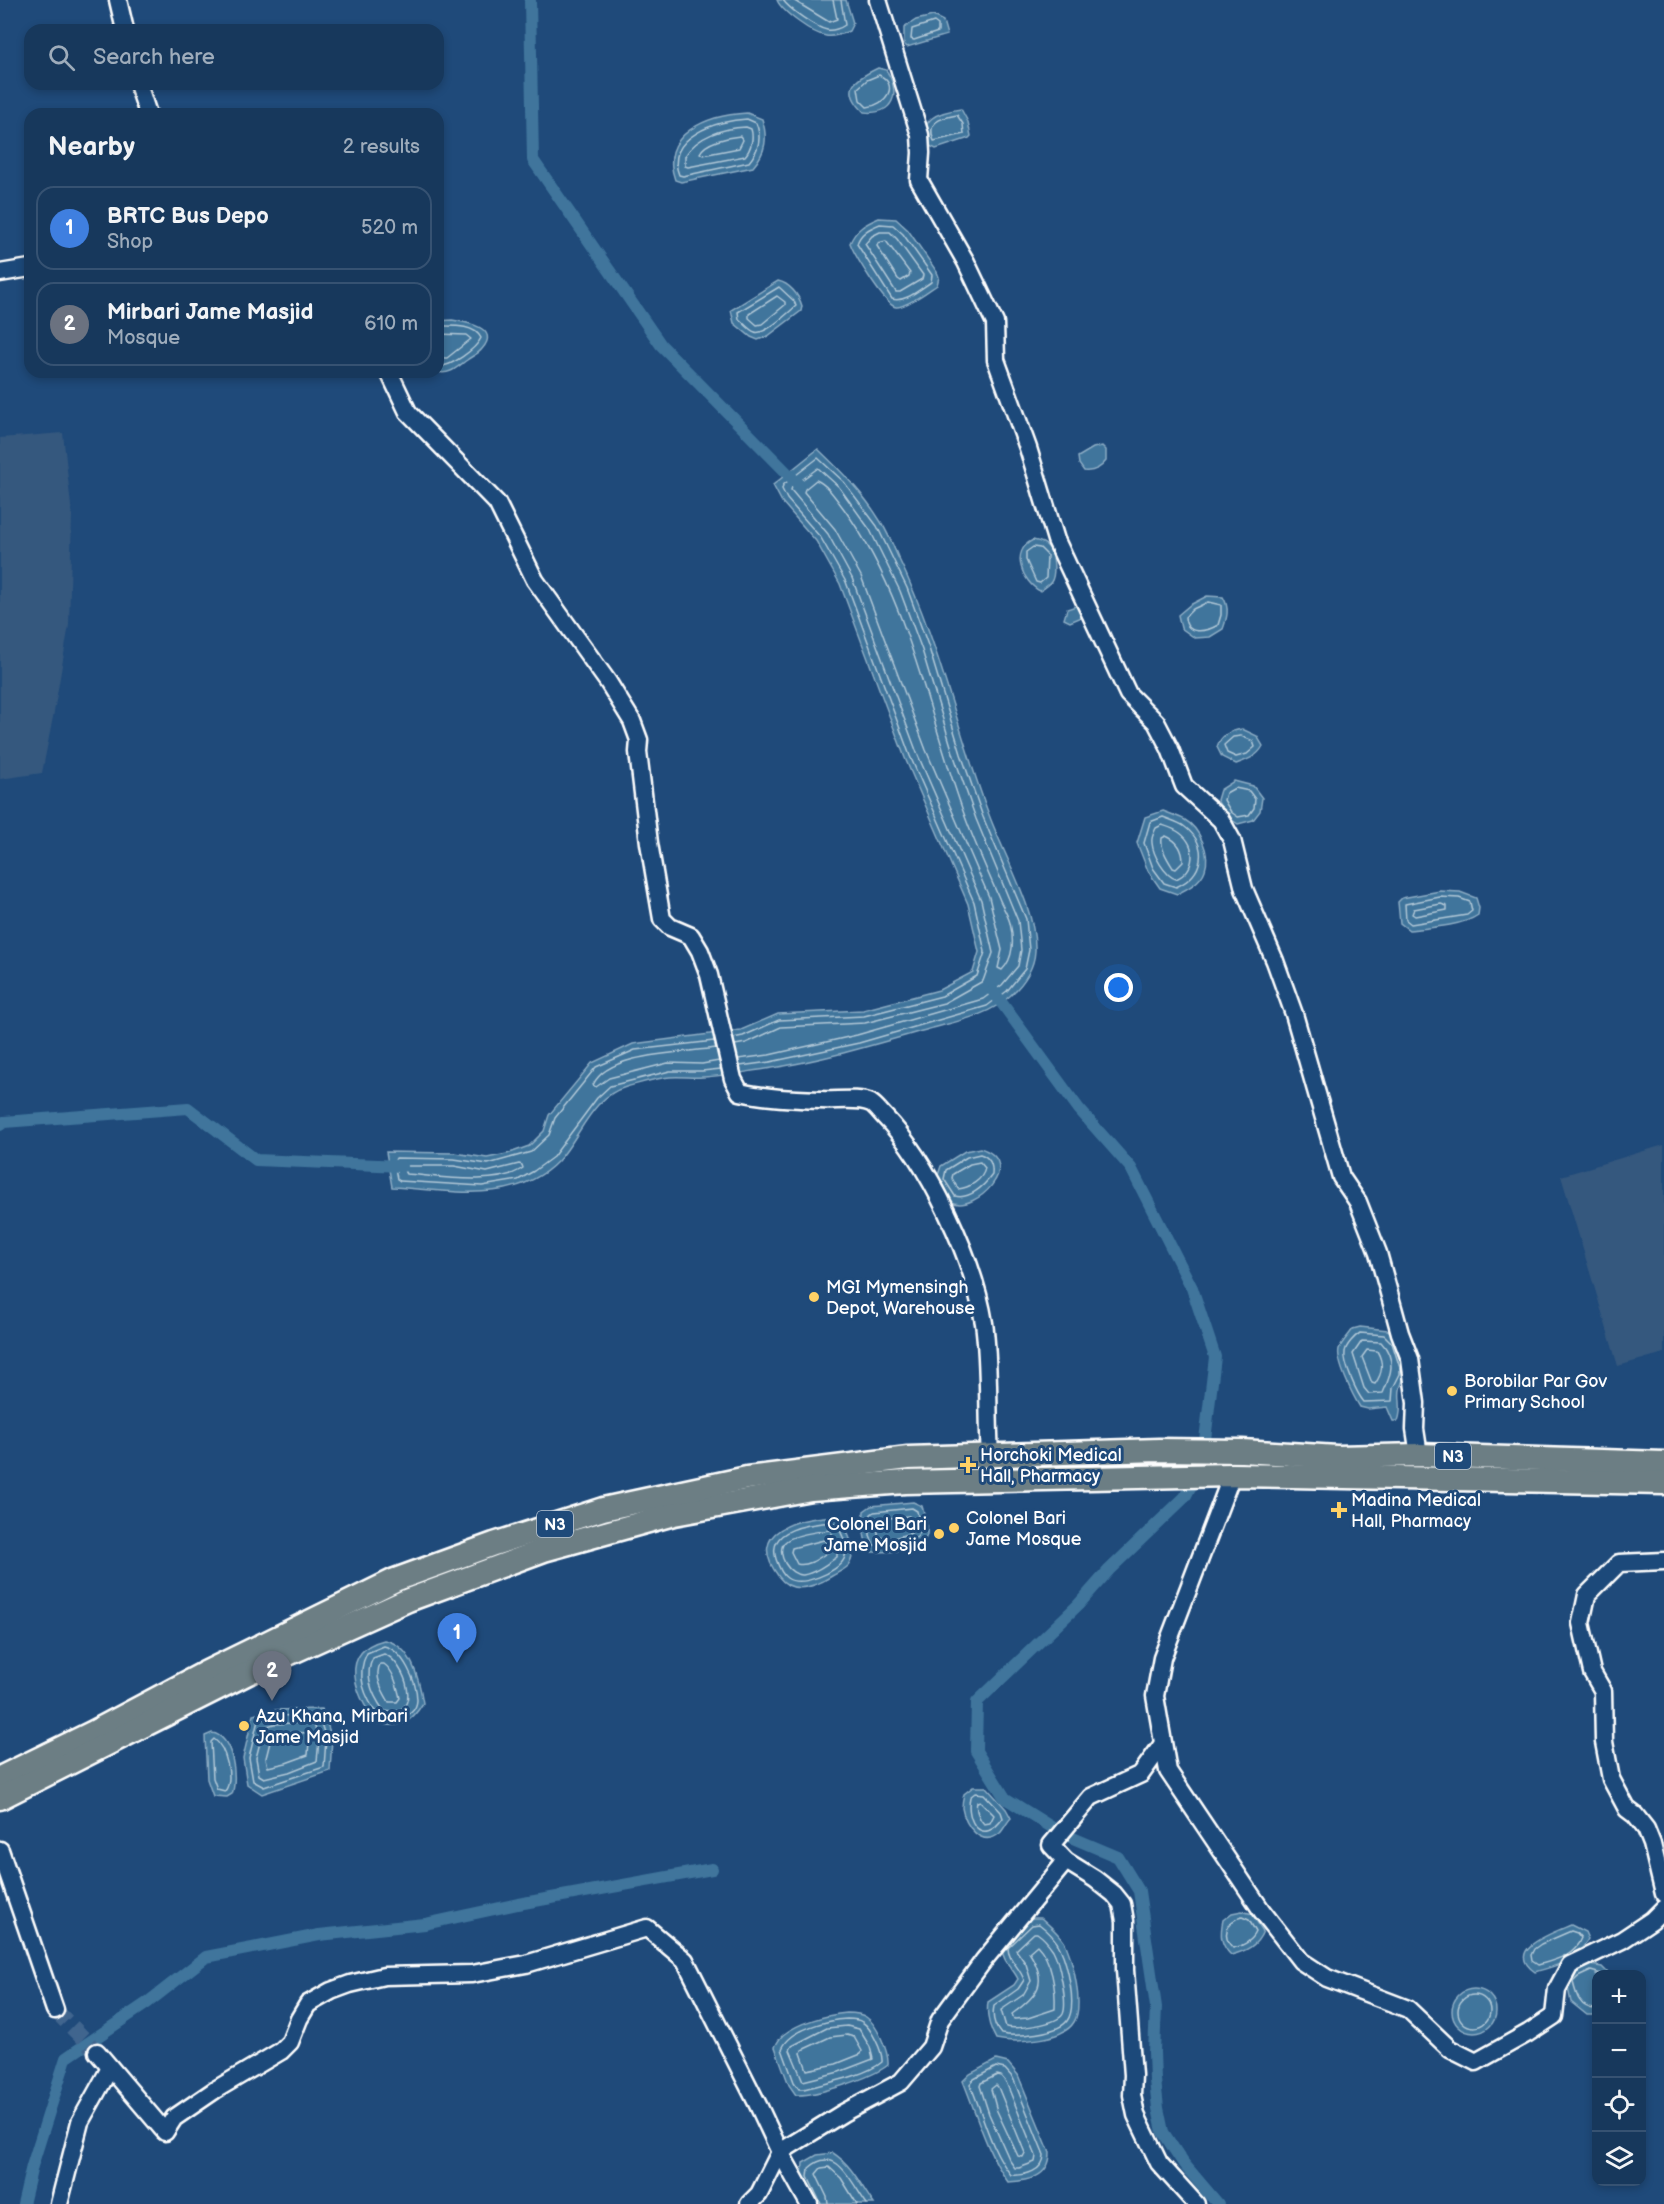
<!DOCTYPE html>
<meta charset="utf-8">
<style>
:root{--surface:#17385c;--page:#244365;--text:#f1f3f6;--muted:#9eacbb;--line:#365272;--accent:#e797bd}
body{margin:0;font-family:"Balsamiq Sans",sans-serif;background:var(--page);color:var(--text)}
.controls{position:absolute;right:18px;bottom:18px;display:grid;overflow:hidden;border-radius:12px;box-shadow:0 3px 9px #0003}
.controls button{width:54px;height:54px;display:grid;place-items:center;padding:0;border:0;border-bottom:2px solid var(--line);background:var(--surface);color:var(--text);font:30px sans-serif}
.you{position:absolute;left:1119px;top:988px;width:21px;height:21px;margin:-15px;border:4px solid #fff;border-radius:50%;background:#1a73e8;box-shadow:0 0 0 9px #1a73e833}
.badge{display:grid;place-items:center;width:39px;height:39px;border-radius:50%;background:var(--accent);color:#fff;font-size:20px;font-weight:700}
.pin{position:absolute;translate:-50% -50px;filter:drop-shadow(0 2px 3px #0008)}
.pin::after{content:'';position:absolute;top:32px;width:21px;height:18px;background:inherit;clip-path:polygon(0 0,100% 0,50% 100%)}
.list{margin:0;padding:0;list-style:none}
h2{display:flex;justify-content:space-between;align-items:center;height:78px;margin:0;padding:0 24px;font-size:26px}
h2 small{font-size:20px;font-weight:400;color:var(--muted)}
.list li{display:grid;grid-template-columns:39px 1fr auto;gap:18px;align-items:center;box-sizing:border-box;height:84px;margin:0 12px 12px;padding:0 12px;border:2px solid var(--line);border-radius:18px}
.list b{display:block;font-size:22px;white-space:nowrap}
.list p{margin:0;font-size:20px;white-space:nowrap;color:var(--muted)}
.list em{font-size:20px;font-style:normal;color:var(--muted)}
.icon{flex:none;width:33px;height:33px;fill:none;stroke:currentColor;stroke-width:2;stroke-linecap:round;stroke-linejoin:round}
.map{position:relative;flex:none;width:1664px;height:2204px;overflow:hidden}
.search{position:absolute;background:var(--surface);box-shadow:0 3px 9px #0003;left:24px;top:24px;width:420px;height:66px;display:flex;align-items:center;gap:15px;box-sizing:border-box;padding:0 21px;border-radius:18px;color:var(--muted);font-size:22px}
.panel{position:absolute;background:var(--surface);box-shadow:0 3px 9px #0003;left:24px;top:108px;width:420px;height:270px;border-radius:18px}
.map>svg:first-child{display:block}
.built{fill:#35587e}
.water{fill:#3f759c;stroke:#8cacc4;stroke-width:1.5}
.lines{fill:none;stroke-linecap:round;stroke-linejoin:round}
.shore{stroke:#b2c8d7;stroke-width:1.5}
.canal{stroke:#3f759c;stroke-width:12}
.minor-tunnel{stroke:#41658e;stroke-width:16;stroke-dasharray:16 8;stroke-linecap:butt}
.minor-casing{stroke:#fff;stroke-width:21}
.highway-casing{stroke:#fff;stroke-width:27}
.minor{stroke:#1f4a7a;stroke-width:16}
.highway{stroke:#6c7e84;stroke-width:22}
.poi-dot{fill:#ffd166;stroke:#1f4a7a;stroke-width:2}
.labels{text-anchor:middle;stroke-width:6;stroke-linejoin:round;paint-order:stroke}
.shield{fill:#1f4a7a;stroke:#bcc9d7;stroke-width:1.5}
.shield-label{font-size:16px;font-weight:bold;fill:#fff}
.poi-label{font-size:18px;fill:#fff;stroke:#1f4a7a;text-anchor:start}
</style>
<div class="map">
<svg width="1664" height="2204" viewBox="0 0 1664 2204">
<rect width="100%" height="100%" fill="#1f4a7a"/>
<filter id="ink" filterUnits="userSpaceOnUse"><feTurbulence type="fractalNoise" baseFrequency=".0167" numOctaves="2"/><feDisplacementMap in="SourceGraphic" scale="12" xChannelSelector="R" yChannelSelector="G"/><feConvolveMatrix kernelMatrix="1 2 1 2 8 2 1 2 1" color-interpolation-filters="sRGB"/></filter>
<g filter="url(#ink)">
<g class="built">
<polygon points="63,433 72,515 69,625 54,712 42,773 0,779 0,438"/>
<polygon points="1664,1145 1664,1353 1618,1366 1561,1176"/>
</g>
<g class="water">
<path d="M777 0H846L853 23 849 31C842 34 833 37 826 36 813 34 782 12 777 0Z"/>
<polygon points="933,16 943,21 947,35 907,47 904,44 904,28 916,20"/>
<path d="M878 68 886 70C902 93 893 116 864 112 841 89 853 80 878 68Z"/>
<path d="M961 109 968 122 971 136 969 138 936 149 930 146C916 119 938 112 961 109Z"/>
<path d="M747 113 762 119C768 138 766 152 753 167L681 182 675 180C658 133 709 115 747 113Z"/>
<path d="M879 218 896 219 908 230 937 272 939 277 937 285C928 291 906 308 896 307 885 306 854 254 850 243 856 229 865 224 879 218Z"/>
<path d="M778 281C789 283 799 295 802 306L801 311 768 336 758 340 751 337 734 323 731 310Z"/>
<path d="M452 320C466 322 501 328 482 349 478 354 472 356 467 360 457 367 450 375 438 372V321Z"/>
<path d="M1102 446 1106 450V461C1100 469 1093 472 1084 471L1079 464 1078 457 1093 448Z"/>
<path d="M818 449C842 472 864 494 881 522 888 533 893 545 898 557 938 638 956 727 988 812 1002 852 1037 910 1035 951 1034 969 1024 983 1011 995 989 1016 958 1021 929 1029 876 1044 821 1061 766 1069 745 1072 724 1076 703 1077 692 1078 681 1076 670 1077 656 1078 641 1083 626 1087 591 1097 581 1136 558 1161 515 1206 447 1190 392 1187L386 1152 455 1153 487 1158 507 1154 529 1146 544 1131 549 1115 592 1063 633 1044 741 1030 778 1014 863 1010 939 990 973 972 979 952 968 904 905 758 840 584 816 541 782 502 773 485Z"/>
<path d="M1033 540C1050 543 1053 551 1054 567 1054 571 1054 578 1051 582 1049 585 1043 589 1040 591 1023 582 1009 552 1033 540Z"/>
<path d="M1207 596 1223 597C1230 608 1227 618 1223 629L1210 637 1195 638 1181 628 1178 615 1190 605Z"/>
<polygon points="1079,605 1084,616 1070,622 1064,619 1067,609"/>
<path d="M1242 729 1257 736 1263 746C1257 757 1247 760 1236 764L1222 757 1217 747C1221 735 1230 731 1242 729Z"/>
<polygon points="1234,781 1253,786 1262,798 1260,811 1253,820 1238,824 1226,816 1217,800 1220,790"/>
<path d="M1163 811C1170 814 1178 816 1185 820 1199 828 1211 853 1205 870 1201 882 1187 889 1177 894L1160 888 1148 871 1137 843 1145 817Z"/>
<path d="M1440 891 1460 892 1476 898 1479 908 1478 915C1463 926 1428 928 1409 930L1400 923 1398 902 1402 898Z"/>
<path d="M980 1148C1027 1163 974 1214 952 1202 945 1197 941 1186 937 1178L941 1166 965 1151Z"/>
<path d="M1360 1327 1388 1330 1397 1339 1406 1375C1393 1396 1405 1402 1398 1421H1393L1387 1407 1368 1409 1360 1407C1353 1396 1336 1362 1339 1349 1341 1343 1349 1335 1353 1329Z"/>
<path d="M913 1502 922 1506C924 1514 928 1525 927 1534 924 1553 886 1552 872 1552 862 1540 863 1526 864 1511L871 1506Z"/>
<path d="M835 1516C847 1526 859 1551 848 1566 844 1570 837 1573 832 1576 816 1586 793 1596 779 1577 743 1530 800 1518 835 1516Z"/>
<path d="M384 1640C412 1645 419 1679 423 1703 411 1723 400 1729 376 1723 356 1695 337 1652 384 1640Z"/>
<polygon points="322,1709 332,1738 330,1771 262,1794 247,1784 243,1758 253,1715 272,1710"/>
<path d="M212 1733C233 1736 238 1777 232 1794L227 1797 213 1796 207 1779 205 1736Z"/>
<path d="M973 1787H986L1006 1809 1011 1818C1007 1822 1004 1829 1000 1833 981 1849 965 1825 962 1808 962 1804 963 1798 964 1794Z"/>
<path d="M1242 1911 1252 1914 1263 1931C1257 1946 1246 1951 1231 1955 1220 1944 1220 1934 1223 1920L1232 1913Z"/>
<path d="M1030 1918H1041C1050 1926 1061 1935 1066 1945 1073 1962 1084 2006 1074 2022 1063 2041 1016 2043 996 2039 989 2027 986 2016 988 2002L1014 1985 1018 1979C1013 1968 1002 1961 1002 1948Z"/>
<path d="M1571 1925 1585 1932 1588 1939C1575 1963 1561 1964 1535 1972 1502 1949 1555 1932 1571 1925Z"/>
<polygon points="1591,1965 1602,1967 1609,1974 1596,1974 1596,2015 1587,2015 1571,2002 1566,1979 1575,1972"/>
<circle cx="1474" cy="2011" r="22"/>
<path d="M847 2013C853 2013 860 2013 866 2017 877 2024 889 2052 888 2065 872 2078 816 2096 796 2095L789 2085 775 2047C777 2043 780 2038 783 2035 799 2022 827 2015 847 2013Z"/>
<path d="M996 2060 1008 2063 1018 2075 1050 2153C1050 2177 1028 2181 1008 2182 986 2151 977 2115 963 2081L970 2074Z"/>
<path d="M833 2153C852 2165 861 2186 874 2204H816L802 2178 803 2163 817 2155Z"/>
</g>
<g class="lines">
<g class="shore">
<path d="M783 0C789 9 816 28 827 30 833 31 841 28 845 25L841 0"/>
<polyline points="793,0 829,22 837,19 833,0"/>
<polygon points="934,22 938,25 938,32 914,40 911,39 912,29"/>
<path d="M879 75C900 85 886 105 867 107L860 100 858 88 867 80Z"/>
<path d="M957 115 963 124 964 134 934 141C926 122 940 118 957 115Z"/>
<path d="M747 119 756 123C762 137 759 150 749 162L683 176 679 175C664 137 718 120 747 119Z"/>
<path d="M746 127 751 129C754 138 751 149 745 156L688 167 685 166V156C697 136 723 128 746 127Z"/>
<path d="M740 136 743 140 739 148 703 155 700 153C705 142 728 137 740 136Z"/>
<path d="M880 224 893 225 903 234 932 275 931 282C920 289 905 303 892 299L857 244C860 233 870 228 880 224Z"/>
<polygon points="880,232 890,232 897,239 923,275 922,279 900,292 896,292 865,244 872,236"/>
<polygon points="886,241 910,273 909,276 901,281 898,279 877,246 878,243"/>
<path d="M779 287 794 301 796 306C788 313 764 336 755 332 749 330 744 323 739 319L738 312Z"/>
<polygon points="777,296 785,302 785,305 762,324 757,325 749,318 749,314"/>
<path d="M438 326C452 326 474 324 481 338 476 349 450 368 438 366"/>
<polyline points="438,334 466,335 471,339 447,358 438,358"/>
<path d="M816 480C828 485 836 499 844 509 911 601 928 718 967 822 977 848 988 873 999 898 1002 906 1008 915 1010 923 1014 939 1014 958 1002 970L998 968 1002 950 989 897 926 750 861 576 835 529 804 492 805 489Z"/>
<polygon points="1033,547 1040,548 1047,555 1046,578 1040,583 1036,582 1026,560 1026,552"/>
<path d="M1208 602 1221 605V615L1218 625C1206 632 1186 636 1185 617L1193 609Z"/>
<polygon points="1241,736 1253,741 1255,747 1247,754 1236,757 1227,753 1224,745 1233,737"/>
<polygon points="1235,788 1249,791 1255,799 1254,808 1249,815 1238,817 1231,812 1224,800 1226,793"/>
<path d="M1163 817C1170 820 1179 822 1185 827 1209 846 1204 875 1176 887L1164 883 1153 868 1144 843 1150 822Z"/>
<path d="M1162 825C1168 827 1175 829 1180 833 1197 846 1196 870 1176 879 1165 876 1153 855 1152 843 1151 839 1154 832 1156 828Z"/>
<path d="M1166 836C1178 841 1183 849 1183 862L1176 869 1173 868C1168 860 1160 848 1162 838Z"/>
<polygon points="1440,897 1459,898 1470,902 1472,911 1467,915 1411,924 1406,920 1405,904"/>
<polygon points="1441,904 1447,906 1447,910 1415,916 1412,914 1414,909"/>
<polyline points="733,1038 743,1036 779,1020 864,1016 942,996 977,976 985,952 974,902 910,756 846,582 821,538 787,499 782,489 783,485 818,458 844,482 877,526 907,588 929,648 961,754 983,817 1026,919 1029,950 1025,969 1007,991 987,1006 859,1043 770,1062 740,1066"/>
<polyline points="714,1041 635,1050 596,1067 555,1118 549,1135 531,1152 488,1164 454,1159 396,1158 394,1162 397,1179 400,1181 482,1186 518,1180 534,1171 553,1157 597,1098 610,1086 670,1071 702,1071 721,1069"/>
<polyline points="735,1045 746,1043 781,1027 865,1023 944,1003 983,981 993,953 981,900 917,753 852,578 828,534 791,490 792,487 818,468 839,487 870,530 900,591 922,650 954,756 976,819 1018,921 1021,950 1018,966 1002,985 983,999 857,1035 769,1055 738,1059"/>
<path d="M716 1048C684 1053 607 1052 593 1085L596 1087 609 1078 668 1063 702 1064 719 1061"/>
<path d="M980 1154C990 1157 993 1165 992 1175 984 1186 969 1200 955 1196L944 1179 946 1170 967 1157Z"/>
<path d="M980 1162 985 1168C983 1180 969 1188 958 1189L952 1178 953 1174 970 1164Z"/>
<path d="M519 1164 522 1165 523 1168C497 1187 436 1176 406 1174L403 1169 405 1166H454L487 1172Z"/>
<path d="M1360 1333 1384 1335 1392 1343 1400 1368V1374L1393 1388 1392 1401 1364 1402C1357 1394 1343 1363 1345 1352 1346 1345 1355 1336 1360 1333Z"/>
<path d="M1362 1341 1381 1342C1397 1359 1391 1375 1383 1393L1369 1394 1364 1388 1353 1354Z"/>
<path d="M1367 1350 1377 1351C1384 1363 1383 1373 1375 1384L1372 1383 1362 1357Z"/>
<path d="M912 1508 917 1511 921 1531C914 1547 889 1548 874 1545L870 1535 871 1514 874 1512Z"/>
<polygon points="909,1516 913,1530 911,1533 894,1538 878,1537 878,1519"/>
<path d="M832 1522C838 1526 840 1530 843 1537 846 1543 847 1553 844 1559 838 1572 801 1588 787 1578 781 1574 778 1565 776 1559 766 1528 812 1524 832 1522Z"/>
<path d="M830 1530 837 1543V1557C827 1564 815 1573 803 1575 789 1576 776 1554 784 1543 790 1535 820 1531 830 1530Z"/>
<path d="M824 1540 828 1545V1552C819 1558 808 1567 797 1564L791 1552 792 1548Z"/>
<path d="M384 1646C403 1650 417 1682 417 1700 416 1718 393 1722 379 1717 365 1697 355 1676 367 1653Z"/>
<path d="M384 1654C405 1661 425 1719 384 1711 373 1696 363 1677 373 1658Z"/>
<path d="M380 1664H384C394 1671 397 1686 400 1698L397 1702H389C382 1690 374 1677 380 1664Z"/>
<polygon points="316,1715 319,1717 326,1739 324,1767 264,1787 253,1781 249,1758 258,1720 273,1716"/>
<polygon points="292,1723 314,1724 319,1740 317,1761 289,1772 264,1778 259,1775 256,1758 264,1727 274,1724"/>
<polygon points="292,1732 307,1733 309,1741 308,1755 286,1763 268,1767 266,1758 272,1734"/>
<path d="M214 1739C226 1747 234 1780 225 1791L217 1789 213 1778 211 1742Z"/>
<path d="M975 1793 984 1794 1001 1812 1003 1818C982 1848 965 1821 970 1797Z"/>
<path d="M980 1801 994 1815 990 1823 984 1824C979 1819 975 1809 977 1802Z"/>
<path d="M1242 1917 1249 1920 1256 1932C1252 1941 1242 1946 1233 1948 1221 1937 1227 1920 1242 1917Z"/>
<path d="M1039 1924C1047 1930 1056 1939 1060 1948 1067 1963 1078 2007 1067 2021 1057 2034 1017 2037 1001 2034 994 2026 992 2016 994 2006L1018 1989 1024 1980C1020 1967 1008 1960 1008 1948L1032 1925Z"/>
<path d="M1571 1931 1577 1933 1581 1938C1574 1956 1555 1960 1538 1965L1532 1961 1531 1955 1534 1949 1541 1944Z"/>
<path d="M1034 1933H1037C1043 1937 1049 1944 1053 1950 1059 1961 1068 2003 1063 2014 1057 2025 1017 2029 1006 2027L1001 2010 1023 1995 1031 1981 1026 1964 1016 1950Z"/>
<path d="M1037 1945C1052 1960 1056 1989 1055 2009L1028 2018 1014 2019 1012 2014C1040 1994 1048 1982 1029 1952Z"/>
<circle cx="1474" cy="2011" r="16"/>
<path d="M1596 2009C1580 2009 1576 1995 1573 1982L1578 1977 1591 1971 1601 1974"/>
<path d="M847 2019C852 2019 858 2019 862 2022 871 2027 883 2052 882 2062 866 2076 825 2083 804 2089H799L794 2082 782 2049C790 2029 828 2020 847 2019Z"/>
<polygon points="847,2026 859,2029 870,2047 873,2059 839,2072 803,2081 790,2050 792,2046 827,2028"/>
<polygon points="847,2035 854,2037 862,2051 861,2054 836,2064 807,2070 801,2053 802,2050 830,2037"/>
<path d="M996 2067 1005 2069 1013 2078 1044 2155C1044 2171 1025 2176 1011 2175 990 2149 983 2114 970 2084L974 2079Z"/>
<polygon points="997,2075 1001,2076 1006,2082 1036,2156 1035,2162 1019,2168 1015,2168 1010,2161 989,2114 980,2086 981,2083"/>
<polygon points="996,2085 998,2087 1025,2153 1023,2157 1018,2156 997,2111 991,2089"/>
<path d="M821 2204 808 2177 809 2168C837 2142 852 2185 867 2204"/>
<polyline points="828,2204 827,2197 816,2174 821,2168 829,2167 841,2178 857,2204"/>
</g>
<g class="canal">
<polyline points="530,0 533,160 661,345 798,484"/>
<polyline points="993,991 1079,1109 1131,1168 1192,1288 1215,1357 1202,1465 1185,1497 1109,1570 1078,1605 977,1702 976,1751 1005,1798 1061,1833 1118,1857 1139,1891 1156,2007 1154,2052 1155,2080 1158,2108 1163,2132 1184,2164 1218,2204"/>
<polyline points="0,1125 4,1122 188,1108 256,1160 402,1166"/>
<polyline points="23,2204 32,2166 66,2058 147,2003 206,1957 319,1935 425,1924 518,1904 712,1869"/>
</g>
<polyline class="minor-tunnel" points="55,2010 97,2052"/>
<defs>
<g id="minor">
<polyline points="118,0 125,30"/>
<polyline points="878,0 920,135 921,153 919,180 966,262 995,323 996,360 1028,448 1056,540 1128,694 1156,722 1170,749 1184,786 1221,820 1232,840 1244,889 1275,961 1294,1014 1341,1177 1358,1202 1378,1253 1400,1333 1410,1359 1416,1403 1415,1429 1419,1455"/>
<polyline points="138,84 148,114"/>
<polyline points="0,273 30,268"/>
<path d="M389 372 408 412 497 503 535 580 608 682 632 721 639 740 638 752 649 843 662 919 670 927 691 936 700 951 709 975 733 1079 740 1092C766 1098 794 1099 821 1100 835 1101 859 1097 871 1103 876 1106 880 1112 884 1116 929 1162 974 1260 984 1323 990 1366 987 1411 990 1455"/>
<polyline points="1232,1475 1162,1658 1155,1696 1168,1771 1262,1911 1301,1961 1327,1978 1408,2009 1450,2049 1476,2062 1528,2033 1554,2016 1557,1989 1570,1965 1622,1940 1652,1920 1664,1908"/>
<polyline points="1664,1561 1619,1563 1587,1595 1581,1623 1592,1672 1603,1691 1604,1742 1611,1779 1627,1809 1635,1815 1646,1829 1652,1844 1664,1894"/>
<polyline points="1162,1745 1141,1774 1091,1797 1051,1845 1066,1861 1095,1879 1114,1894 1122,1904 1125,1921 1125,1970 1133,2075 1132,2095 1136,2115 1159,2163 1196,2204"/>
<polyline points="0,1850 55,2010"/>
<polyline points="97,2052 165,2132 174,2118 215,2090 281,2051 290,2042 299,2019 308,2004 331,1991 350,1984 384,1976 472,1974 526,1964 647,1928 685,1960 759,2107 780,2152 759,2194 749,2204"/>
<polyline points="59,2204 80,2122 110,2068"/>
<polyline points="809,2204 780,2152 843,2113 901,2082 931,2047 940,2020 984,1960 1066,1861"/>
</g>
<g id="highway">
<polyline points="0,1778 92,1733 205,1673 395,1580 494,1544 603,1509 747,1478 908,1458 1159,1450 1242,1451 1337,1457 1419,1455 1664,1463"/>
<polyline points="0,1798 266,1664 408,1600 544,1550 674,1514 811,1489 905,1482 1232,1475 1664,1483"/>
</g>
</defs>
<use href="#minor" class="minor-casing"/>
<use href="#highway" class="highway-casing"/>
<use href="#minor" class="minor"/>
<use href="#highway" class="highway"/>
</g>
</g>
<g class="poi-dot">
<circle cx="814" cy="1297" r="6"/>
<circle cx="1452" cy="1391" r="6"/>
<path d="M965 1456h6v6h6v6h-6v6h-6v-6h-6v-6h6z"/>
<path d="M1336 1501h6v6h6v6h-6v6h-6v-6h-6v-6h6z"/>
<circle cx="954" cy="1528" r="6"/>
<circle cx="939" cy="1534" r="6"/>
<circle cx="244" cy="1726" r="6"/>
</g>
<g class="labels">
<g class="shield">
<rect x="1435" y="1443" width="36" height="26" rx="4.5"/>
<rect x="537" y="1511" width="36" height="26" rx="4.5"/>
</g>
<g class="shield-label">
<text x="1453" y="1462">N3</text>
<text x="555" y="1530">N3</text>
</g>
<g class="poi-label">
<text x="826" y="1293">MGI Mymensingh<tspan x="826" dy="21">Depot, Warehouse</tspan></text>
<text x="1464" y="1387">Borobilar Par Gov<tspan x="1464" dy="21">Primary School</tspan></text>
<text x="980" y="1461">Horchoki Medical<tspan x="980" dy="21">Hall, Pharmacy</tspan></text>
<text x="1351" y="1506">Madina Medical<tspan x="1351" dy="21">Hall, Pharmacy</tspan></text>
<text x="966" y="1524">Colonel Bari<tspan x="966" dy="21">Jame Mosque</tspan></text>
<text x="927" y="1530" text-anchor="end">Colonel Bari<tspan x="927" dy="21">Jame Mosjid</tspan></text>
<text x="256" y="1722">Azu Khana, Mirbari<tspan x="256" dy="21">Jame Masjid</tspan></text>
</g>
</g>
</svg>
<div class="controls">
<button>+</button>
<button>−</button>
<button><svg class="icon" aria-label="locate" viewBox="0 0 24 24"><circle cx="12" cy="12" r="6"/><path d="M12 2v4M12 18v4M2 12h4M18 12h4"/></svg></button>
<button><svg class="icon" aria-label="layers" viewBox="0 0 24 24"><path d="M12 4l9 5-9 5-9-5zM3 14l9 5 9-5"/></svg></button>
</div>
<div class="you"></div>
<div class="pin badge" style="left:457px;top:1663px;background:#3f7fe0">1</div>
<div class="pin badge" style="left:272px;top:1701px;background:#6b7280">2</div>
<div class="search"><svg class="icon" aria-label="search" viewBox="0 0 24 24"><circle cx="10" cy="10" r="6"/><path d="M15 15l6 6"/></svg>Search here</div>
<section class="panel">
<h2>Nearby<small>2 results</small></h2>
<ul class="list">
<li><span class="badge" style="background:#3f7fe0">1</span><div><b>BRTC Bus Depo</b><p>Shop</p></div><em>520 m</em></li>
<li><span class="badge" style="background:#6b7280">2</span><div><b>Mirbari Jame Masjid</b><p>Mosque</p></div><em>610 m</em></li>
</ul>
</section>
</div>
